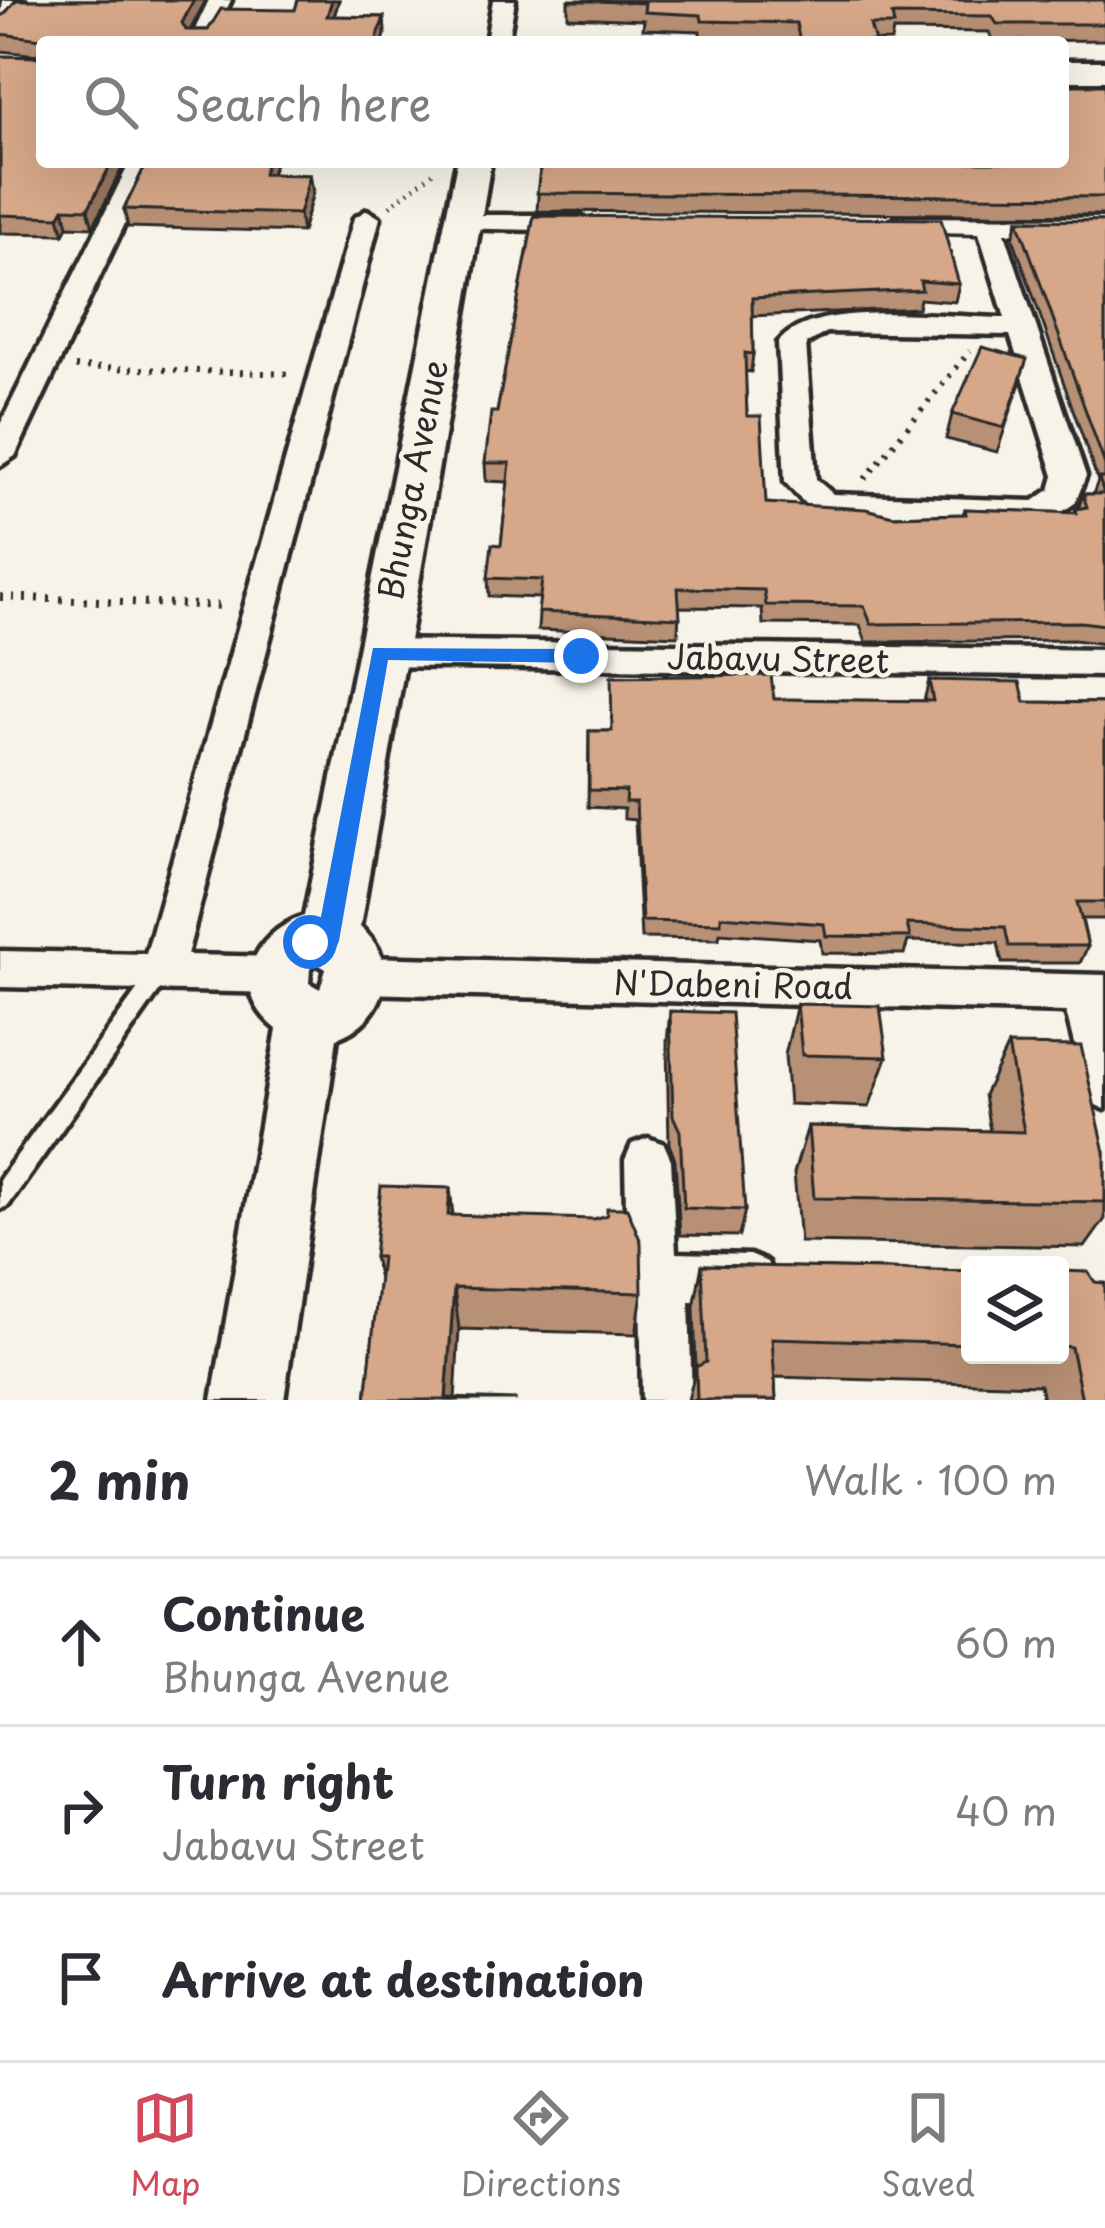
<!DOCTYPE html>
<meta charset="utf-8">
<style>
:root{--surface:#fff;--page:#f2f2f3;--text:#2b2b33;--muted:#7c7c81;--line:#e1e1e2;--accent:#d1495b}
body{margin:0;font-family:"Playpen Sans",sans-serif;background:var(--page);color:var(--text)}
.controls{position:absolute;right:36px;bottom:36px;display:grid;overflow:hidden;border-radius:12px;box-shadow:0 12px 48px #0002}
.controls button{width:108px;height:108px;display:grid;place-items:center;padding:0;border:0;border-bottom:3px solid var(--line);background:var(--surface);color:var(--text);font:60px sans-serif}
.stop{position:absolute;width:36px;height:36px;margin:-27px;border:9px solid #1a73e8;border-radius:50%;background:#fff}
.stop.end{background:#1a73e8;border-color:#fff;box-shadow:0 3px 12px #0008}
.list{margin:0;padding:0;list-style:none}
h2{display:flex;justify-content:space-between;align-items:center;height:156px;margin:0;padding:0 48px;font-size:51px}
h2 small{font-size:39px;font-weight:400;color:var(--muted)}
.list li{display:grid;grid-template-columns:78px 1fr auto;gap:36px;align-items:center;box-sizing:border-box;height:168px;padding:0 48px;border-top:3px solid var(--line)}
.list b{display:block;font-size:45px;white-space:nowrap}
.list p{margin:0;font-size:39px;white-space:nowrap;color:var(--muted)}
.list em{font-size:39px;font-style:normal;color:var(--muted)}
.icon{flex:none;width:66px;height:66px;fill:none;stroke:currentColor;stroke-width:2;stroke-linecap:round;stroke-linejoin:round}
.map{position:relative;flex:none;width:1105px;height:1400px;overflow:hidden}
.search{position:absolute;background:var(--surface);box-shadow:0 12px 48px #0002;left:36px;right:36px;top:36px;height:132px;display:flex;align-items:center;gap:30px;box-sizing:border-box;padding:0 42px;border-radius:12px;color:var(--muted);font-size:45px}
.sheet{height:660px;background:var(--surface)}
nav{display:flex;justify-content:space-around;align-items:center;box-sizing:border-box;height:168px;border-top:3px solid var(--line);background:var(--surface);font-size:33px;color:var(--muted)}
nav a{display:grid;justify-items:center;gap:6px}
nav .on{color:var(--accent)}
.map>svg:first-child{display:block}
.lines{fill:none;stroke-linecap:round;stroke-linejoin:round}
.lane-casing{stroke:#2b2b2b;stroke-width:9}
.street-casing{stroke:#2b2b2b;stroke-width:9}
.secondary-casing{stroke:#2b2b2b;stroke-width:9}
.path-far2{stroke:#2b2b2b;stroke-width:4.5;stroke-dasharray:1.5 6;stroke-linecap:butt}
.path-far1{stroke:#2b2b2b;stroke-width:6;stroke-dasharray:3 8;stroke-linecap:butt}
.path{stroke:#2b2b2b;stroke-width:8;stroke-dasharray:3 9;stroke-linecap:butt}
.lane{fill:#f7f3e8;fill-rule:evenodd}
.street{fill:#f7f3e8;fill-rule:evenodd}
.secondary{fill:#f7f3e8;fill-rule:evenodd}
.wall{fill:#b89075;stroke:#2b2b2b;stroke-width:3}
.shaded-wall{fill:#96755f;stroke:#2b2b2b;stroke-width:3}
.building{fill:#d6a788;stroke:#2b2b2b;stroke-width:3}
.route{fill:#1a73e8}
.labels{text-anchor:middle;stroke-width:9;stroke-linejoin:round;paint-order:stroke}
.street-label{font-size:33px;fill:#2b2b2b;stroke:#f7f3e8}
</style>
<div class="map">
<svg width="1105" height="1400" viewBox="0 0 1105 1400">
<rect width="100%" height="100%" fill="#f7f3e8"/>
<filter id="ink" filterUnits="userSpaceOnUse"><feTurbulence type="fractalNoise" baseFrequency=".00833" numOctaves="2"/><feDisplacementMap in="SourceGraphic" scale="24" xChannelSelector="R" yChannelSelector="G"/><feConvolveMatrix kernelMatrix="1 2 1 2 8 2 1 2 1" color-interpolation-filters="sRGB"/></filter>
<g filter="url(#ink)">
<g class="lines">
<defs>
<polygon id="lane" points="161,964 168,967 171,973 168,979 8,1206 0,1209 0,1179 154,967"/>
<g id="street">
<polygon points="3,0 25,0 8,27 0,28"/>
<polygon points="209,0 231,0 211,42 189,42"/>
<polygon points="493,0 515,0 508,42 486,42"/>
<polygon points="130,162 154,162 15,456 0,466 0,425"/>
<polygon points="367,210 380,218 187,955 276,957 291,962 297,975 291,988 276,993 0,987 0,951 146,954 354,218"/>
<polygon points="461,215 578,215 591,223 578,231 452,228 448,223"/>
<path d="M897 217 1105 218V234L1005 233 1086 476 1075 503 1050 520 861 521 812 511 785 482 778 343C812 297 950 318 1005 318L979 233 888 231 884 225ZM827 332 1010 335 1054 476 1050 490 1033 501 833 494 816 479 806 344Z"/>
<polygon points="380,640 1105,650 1105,676 380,666 368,662 362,653 368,644"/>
<polygon points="361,957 1105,975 1105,1109 1089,1102 1066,1012 361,993 346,988 340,975 346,962"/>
<polygon points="648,1138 664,1144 671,1160 676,1253 750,1255 767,1262 774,1279 767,1296 750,1303 689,1302 692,1400 642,1400 640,1284 627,1258 625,1160 632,1144"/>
</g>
<g id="secondary">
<rect x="1063" y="61" width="42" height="20"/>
<path d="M457 162H491L360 927C403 963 386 1020 337 1038L284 1400H212L277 1029C227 990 252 934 304 916ZM316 963 326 969 320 989 309 983 310 969Z"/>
</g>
</defs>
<use href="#lane" class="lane-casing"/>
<use href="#street" class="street-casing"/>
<use href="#secondary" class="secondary-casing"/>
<polyline class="path-far2" points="390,206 435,171"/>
<g class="path-far1">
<polyline points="75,367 294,374"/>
<polyline points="865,479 970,351"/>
</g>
<polyline class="path" points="0,597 226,606"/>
<use href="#lane" class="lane"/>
<use href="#street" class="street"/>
<use href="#secondary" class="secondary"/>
</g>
<g class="wall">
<polygon points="16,0 206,0 190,30 208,30 295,10 298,0 339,0 334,16 384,17 385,34 42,42 125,162 93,227 68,226 64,234 0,233 0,56 37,57 38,55 0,51 0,15 4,15"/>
<polygon points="1105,0 1105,40 993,41 989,32 893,31 891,41 794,42 794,40 700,38 700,31 643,29 644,20 568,17 568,1"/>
<polygon points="1105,85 1105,215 537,211 540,167 520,166 520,162 1063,162"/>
<polygon points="147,162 275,162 271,174 310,175 313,192 302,232 128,227 124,209"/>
<polygon points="534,216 959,284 955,302 920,299 918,308 752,316 753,354 751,372 745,371 747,416 766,503 893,516 963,514 965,509 1074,513 1076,509 1078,509 1083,494 1093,494 1098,481 1013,238 1018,220 1105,221 1105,644 1074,640 866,642 860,625 763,624 762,608 679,607 678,636 538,630 540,598 489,596 488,578 501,545 508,482 486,481 485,463 497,412"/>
<polygon points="1020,383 997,452 946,439 952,414"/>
<polygon points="929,680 1025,702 1105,703 1105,919 1082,919 1088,946 1080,963 1002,963 998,943 908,941 904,954 822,953 820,940 720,933 719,939 641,938 635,820 624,819 624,809 588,807 589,731 611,731 774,699 924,701"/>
<polygon points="797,1004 887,1057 869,1107 789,1104 785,1055"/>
<polygon points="670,1011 745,1210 739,1236 680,1235 675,1160 669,1144 667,1042"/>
<polygon points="1008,1045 1105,1152 1105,1219 1085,1247 800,1242 794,1173 808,1126 990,1131 984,1095"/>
<polygon points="453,1215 642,1293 636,1334 459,1329 366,1400 379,1279 374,1257"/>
<polygon points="702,1265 970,1271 970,1355 1060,1355 1060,1271 1095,1282 1105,1400 1043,1400 1040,1385 775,1377 776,1400 688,1400 696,1369 694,1307"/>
</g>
<g class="shaded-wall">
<polygon points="194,0 206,0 185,40 182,23"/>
<polygon points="332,0 339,0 329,32 327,16"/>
<polygon points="384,17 385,34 383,42 376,42"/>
<polygon points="112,162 125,162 93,227 88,209"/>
<polygon points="266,162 275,162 265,191 263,174"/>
<polygon points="310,175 313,192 302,232 299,214"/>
<polygon points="64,208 68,226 64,234 59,217"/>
<polygon points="450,1188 455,1233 448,1215"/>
<polygon points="454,1288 459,1329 455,1400 446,1400"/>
</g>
<g class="building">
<polygon points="16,0 194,0 182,23 186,30 208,30 221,9 295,10 298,0 332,0 327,16 384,17 376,42 42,42 42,162 112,162 88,209 64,208 59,217 0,215 0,56 37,57 42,39 0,34 0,15 4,15"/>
<polygon points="568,0 1105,0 1105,24 997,24 992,16 892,15 894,25 870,25 875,42 800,42 796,23 702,21 701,15 644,12 645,3"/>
<polygon points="1063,85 1105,85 1105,197 537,193 541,162 1063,162"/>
<polygon points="147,162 266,162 263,174 310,175 299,214 124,209"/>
<polygon points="534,216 941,219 959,284 920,281 922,290 752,298 753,354 745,353 747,416 761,416 766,503 866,509 893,516 966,514 965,509 1077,513 1076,509 1087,507 1083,494 1104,494 1099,478 1105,478 1105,625 1081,622 871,624 864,606 766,605 764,590 678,588 680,618 538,612 542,580 488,578 492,544 501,545 510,463 485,463 491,412 497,412"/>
<polygon points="1018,220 1105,221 1105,465"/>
<polygon points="982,347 1027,359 1004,428 952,414"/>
<polygon points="771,675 774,699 933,701 929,680 1020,682 1025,702 1105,703 1105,902 1077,902 1088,946 1009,946 1005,927 907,924 910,937 826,936 824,924 721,916 721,923 642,921 636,802 625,802 626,791 589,790 589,731 612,731 611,677"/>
<polygon points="797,1004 880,1006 887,1057 802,1055"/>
<polygon points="670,1011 731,1013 745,1210 684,1208 680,1131 673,1116"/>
<polygon points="1008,1045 1081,1046 1105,1152 1105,1202 814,1198 808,1126 1024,1132"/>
<polygon points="381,1186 450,1188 448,1215 594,1219 607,1215 607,1208 627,1208 641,1242 642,1293 454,1288 446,1398 517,1400 366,1400 381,1257 374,1257"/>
<polygon points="702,1265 970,1271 970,1344 772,1338 776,1400 697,1400 696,1367 706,1362"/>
<polygon points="1060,1271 1088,1272 1095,1282 1105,1283 1105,1400 1082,1400 1071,1347 1060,1346"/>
</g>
</g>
<polygon class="route" points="373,648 581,649 591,656 581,663 388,660 339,941 336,948 310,952 299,942 302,935 318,932"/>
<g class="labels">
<g class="street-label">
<text transform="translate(413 480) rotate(-79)" y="12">Bhunga Avenue</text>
<text transform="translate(778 659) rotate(1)" y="12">Jabavu Street</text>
<text transform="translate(733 985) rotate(1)" y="12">N'Dabeni Road</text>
</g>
</g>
</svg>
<div class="controls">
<button><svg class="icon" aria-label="layers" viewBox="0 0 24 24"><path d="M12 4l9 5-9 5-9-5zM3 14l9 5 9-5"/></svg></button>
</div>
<div class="stop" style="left:310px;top:942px"></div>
<div class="stop end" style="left:581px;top:656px"></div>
<div class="search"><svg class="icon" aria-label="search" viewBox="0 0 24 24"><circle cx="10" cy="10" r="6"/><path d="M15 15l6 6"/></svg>Search here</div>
</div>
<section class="sheet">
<h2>2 min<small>Walk · 100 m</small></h2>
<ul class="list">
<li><svg class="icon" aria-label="ahead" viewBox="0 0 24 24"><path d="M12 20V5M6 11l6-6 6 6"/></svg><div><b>Continue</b><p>Bhunga Avenue</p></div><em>60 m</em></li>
<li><svg class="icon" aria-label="right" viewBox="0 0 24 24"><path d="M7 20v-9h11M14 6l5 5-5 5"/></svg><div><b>Turn right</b><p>Jabavu Street</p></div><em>40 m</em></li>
<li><svg class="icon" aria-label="arrive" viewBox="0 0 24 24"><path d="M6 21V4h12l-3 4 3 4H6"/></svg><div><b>Arrive at destination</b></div></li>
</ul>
</section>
<nav>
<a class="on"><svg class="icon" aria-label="map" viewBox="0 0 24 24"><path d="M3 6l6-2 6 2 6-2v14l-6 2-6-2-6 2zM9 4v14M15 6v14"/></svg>Map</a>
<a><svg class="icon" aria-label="directions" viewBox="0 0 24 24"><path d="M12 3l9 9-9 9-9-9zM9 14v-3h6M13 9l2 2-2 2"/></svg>Directions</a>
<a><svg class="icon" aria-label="saved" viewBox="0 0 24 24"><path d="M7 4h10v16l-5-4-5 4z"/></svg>Saved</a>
</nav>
